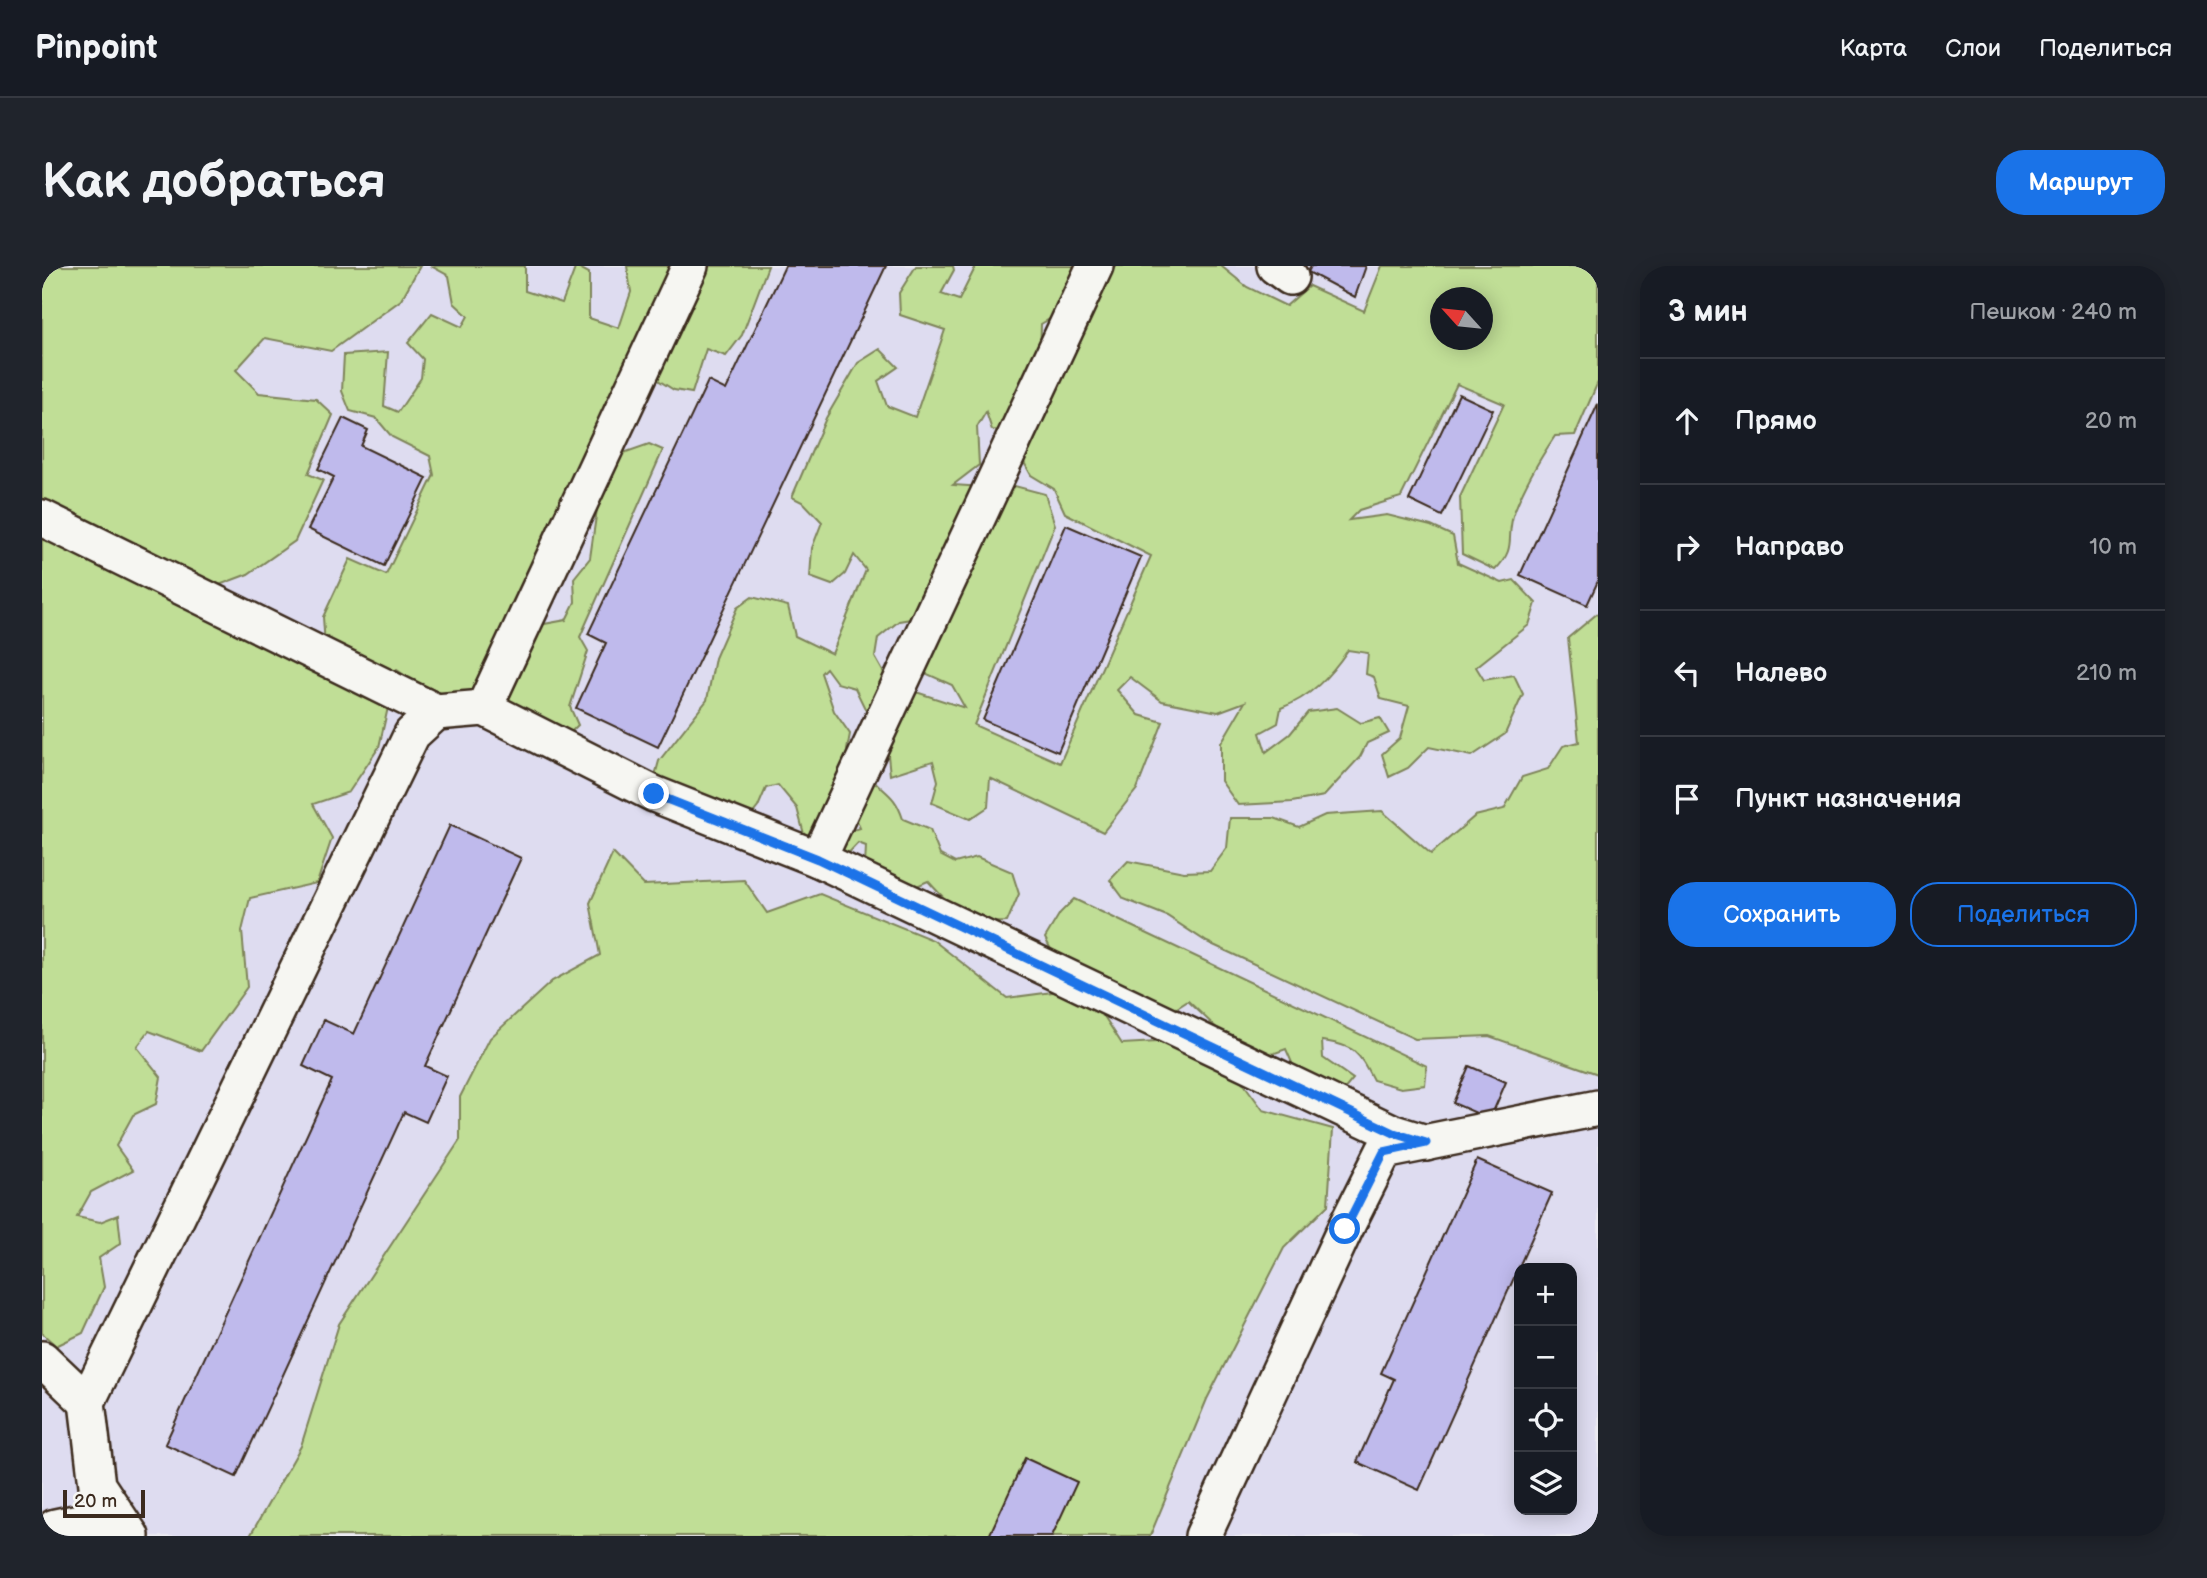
<!DOCTYPE html>
<html lang="ru">
<meta charset="utf-8">
<style>
:root{--surface:#171b24;--page:#20242c;--text:#f1f3f6;--muted:#9ea1a6;--line:#363941;--accent:#1a73e8}
body{margin:0;font-family:"Balsamiq Sans",sans-serif;background:var(--page);color:var(--text)}
.controls{position:absolute;right:21px;bottom:21px;display:grid;overflow:hidden;border-radius:14px;box-shadow:0 4px 18px #0003}
.controls button{width:63px;height:63px;display:grid;place-items:center;padding:0;border:0;border-bottom:2px solid var(--line);background:var(--surface);color:var(--text);font:35px sans-serif}
.compass{position:absolute;left:1388px;top:21px;width:63px;height:63px;border-radius:50%;background:var(--surface);box-shadow:0 4px 18px #0003;rotate:297deg}
.scale{position:absolute;left:21px;bottom:18px;width:82px;box-sizing:border-box;padding-left:7px;border:4px solid #3b2a1e;border-top:0;font-size:19px;line-height:24px;white-space:nowrap;color:#3b2a1e;-webkit-text-stroke:5px #f6f6f2;paint-order:stroke}
.stop{position:absolute;width:21px;height:21px;margin:-16px;border:5px solid #1a73e8;border-radius:50%;background:#fff}
.stop.end{background:#1a73e8;border-color:#fff;box-shadow:0 2px 7px #0008}
.list{margin:0;padding:0;list-style:none}
h2{display:flex;justify-content:space-between;align-items:center;height:91px;margin:0;padding:0 28px;font-size:30px}
h2 small{font-size:23px;font-weight:400;color:var(--muted)}
.list li{display:grid;grid-template-columns:46px 1fr auto;gap:21px;align-items:center;box-sizing:border-box;height:126px;padding:0 28px;border-top:2px solid var(--line)}
.list b{display:block;font-size:26px;white-space:nowrap}
.list em{font-size:23px;font-style:normal;color:var(--muted)}
.actions{display:flex;gap:14px;padding:21px 28px}
.actions a{flex:1;padding:16px 0;border:2px solid var(--accent);border-radius:28px;text-align:center;font-size:24px;color:var(--accent)}
.actions .main{background:var(--accent);color:#fff}
.icon{flex:none;width:38px;height:38px;fill:none;stroke:currentColor;stroke-width:2;stroke-linecap:round;stroke-linejoin:round}
.map{position:relative;flex:none;width:1556px;height:1270px;overflow:hidden;border-radius:28px}
header{display:flex;align-items:center;gap:42px;box-sizing:border-box;height:98px;padding:0 35px;background:var(--surface);border-bottom:2px solid var(--line)}
header strong{font-size:33px}
nav{display:flex;gap:38px;margin-inline-start:auto;font-size:24px}
.intro{display:flex;align-items:center;justify-content:space-between;box-sizing:border-box;height:168px;padding:0 42px}
h1{margin:0;font-size:49px}
.button{padding:18px 32px;border-radius:28px;background:var(--accent);color:#fff;font-size:24px;font-weight:700}
main{display:flex;gap:42px;padding:0 42px}
aside{flex:1;background:var(--surface);border-radius:28px;box-shadow:0 4px 18px #0003}
.map>svg:first-child{display:block}
.built{fill:#dedcf0;fill-rule:evenodd}
.green{fill:#c0de96;stroke:#7e845a;stroke-width:2;fill-rule:evenodd}
.building{fill:#bfbaec;stroke:#3b2a1e;stroke-width:2}
.lines{fill:none;stroke-linecap:round;stroke-linejoin:round}
.minor-casing{stroke:#3b2a1e;stroke-width:40}
.minor{stroke:#f6f6f2;stroke-width:35}
.route{stroke:#1a73e8;stroke-width:9}
</style>
<header>
<strong>Pinpoint</strong>
<nav><a>Карта</a><a>Слои</a><a>Поделиться</a></nav>
</header>
<div class="intro"><h1>Как добраться</h1><a class="button">Маршрут</a></div>
<main>
<div class="map">
<svg width="1556" height="1270" viewBox="0 0 1556 1270">
<rect width="100%" height="100%" fill="#ebeaf1"/>
<filter id="ink" filterUnits="userSpaceOnUse"><feTurbulence type="fractalNoise" baseFrequency=".0143" numOctaves="2"/><feDisplacementMap in="SourceGraphic" scale="14" xChannelSelector="R" yChannelSelector="G"/><feConvolveMatrix kernelMatrix="1 2 1 2 8 2 1 2 1" color-interpolation-filters="sRGB"/></filter>
<g filter="url(#ink)">
<path class="built" d="M0 0H1556V1270H0ZM1398 32H1440V74H1398ZM1477 1002H1530V1244H1477Z"/>
<g class="green">
<polygon points="0,0 378,0 359,34 289,85 223,72 194,104 217,127 274,133 291,149 266,208 281,214 253,275 206,308 172,321 0,239"/>
<polygon points="389,0 483,0 483,25 520,37 534,0 547,7 547,52 577,62 589,26 585,0 639,0 439,430 396,433 355,404 344,411 283,380 281,351 308,293 344,309 392,209 388,190 350,171 334,152 308,145 300,125 302,89 346,86 342,140 356,146 379,112 381,93 366,77 390,47 420,61 426,50 412,37 407,10"/>
<polygon points="662,0 726,0 700,69 684,90 664,83 650,127 632,124 613,112"/>
<polygon points="874,0 911,0 912,4 899,28 917,34 934,0 1045,0 1021,45 999,58 998,96 966,165 950,164 944,146 935,161 937,199 911,219 940,221 880,351 857,355 836,372 833,391 842,407 855,409 831,459 813,422 795,417 784,402 779,407 792,445 808,468 805,484 813,497 774,582 762,568 755,542 736,519 724,522 716,541 708,551 611,517 617,495 665,434 673,392 695,342 710,331 746,340 753,370 790,388 824,304 812,289 803,308 790,319 768,311 770,282 780,256 762,237 750,231 784,152 816,97 838,83 856,101 836,115 845,140 873,151 903,64 858,49 857,27"/>
<path d="M1065 0H1179L1205 21 1244 40 1267 20 1322 45 1340 0H1556V116L1533 169 1513 170C1497 194 1483 217 1473 244 1462 271 1477 280 1453 304L1420 288 1418 231 1462 138 1415 118 1359 231 1317 244 1307 254 1345 249 1389 260 1411 270 1416 297 1460 317 1472 314 1494 337 1487 359 1434 401 1442 414 1472 409 1481 428 1463 468 1430 490 1387 481 1366 502 1347 511 1340 488 1358 472 1367 440 1339 433 1332 411 1324 408 1326 387 1306 384C1288 410 1269 431 1239 442L1236 457 1218 467 1224 486 1248 468 1266 446 1295 442 1319 457 1338 452 1347 467 1325 477 1318 491 1282 530 1250 536 1196 539 1179 515V477L1203 436 1176 446 1120 435 1088 411 1075 424 1097 449 1121 456 1095 523 1061 566 948 512 946 541 928 553 890 537 896 515 891 495 848 509 845 479 871 425 923 442 910 419 883 407 892 373 965 218 1003 228 1013 259 932 459 1018 497 1109 290 1023 247 1012 223 989 209 979 191ZM1398 32H1440V74H1398Z"/>
<polygon points="607,178 621,184 538,371 546,385 528,441 536,459 521,474 461,432 497,359 524,354 533,336 532,312 548,292 559,215 567,192"/>
<polygon points="0,271 347,437 337,481 307,526 271,538 290,572 275,617 208,632 200,665 205,721 159,785 107,765 95,781 119,811 114,838 91,849 74,880 91,904 49,926 35,951 58,956 76,949 79,977 57,992 62,1021 41,1067 14,1080 0,1067"/>
<polygon points="1556,347 1556,808 1447,770 1373,773 1165,676 1125,650 1082,633 1068,614 1086,595 1142,606 1168,605 1185,582 1188,552 1232,552 1257,561 1283,549 1340,545 1389,588 1433,550 1462,543 1480,511 1506,503 1521,480 1537,476 1526,372"/>
<path d="M826 507C841 528 852 525 861 553L888 564 898 589 913 597 935 591 970 606 977 628 965 656C927 659 910 642 886 615L866 624 823 600 824 580 816 577 800 594 789 583 808 565 818 562 809 540Z"/>
<polygon points="571,587 602,619 702,614 725,647 778,628 891,674 965,732 1018,725 1060,747 1080,778 1133,775 1182,791 1221,844 1291,863 1286,939 1242,982 1165,1133 1108,1270 208,1270 259,1180 297,1058 418,874 418,831 448,772 510,715 558,689 548,637"/>
<path d="M1032 633 1385 800 1383 819 1359 822 1331 814C1316 785 1312 779 1280 775L1281 792 1311 813 1297 830 1257 813 1244 783 1222 791 1198 784 1146 735 1127 747 1015 695 1003 672 1018 647Z"/>
</g>
<g class="building">
<polygon points="743,0 844,0 616,481 534,442 564,377 546,368 666,115 684,124"/>
<polygon points="1269,0 1324,0 1313,31 1266,6"/>
<polygon points="1417,128 1451,144 1400,250 1367,234"/>
<polygon points="1556,138 1556,315 1545,339 1478,309"/>
<polygon points="301,152 326,164 319,180 385,212 342,300 266,263 292,211 276,203"/>
<polygon points="1024,259 1099,291 1016,486 941,454"/>
<polygon points="408,559 479,592 383,800 405,810 384,856 362,846 194,1211 123,1178 290,814 261,800 282,754 312,768"/>
<polygon points="1427,800 1464,816 1448,853 1411,837"/>
<polygon points="1435,894 1510,927 1377,1224 1315,1196 1352,1113 1339,1107"/>
<polygon points="983,1192 1035,1216 1010,1270 947,1270"/>
</g>
<g class="lines">
<defs>
<g id="minor">
<polyline points="1053,0 776,593 1352,867 1384,877"/>
<polyline points="1233,0 1248,11"/>
<polyline points="0,252 394,446"/>
<polyline points="442,442 648,0"/>
<polyline points="0,1093 45,1136"/>
<polyline points="9,1270 13,1261 51,1253 81,1270"/>
<polyline points="89,1270 55,1219 45,1136 370,468 394,446 442,442 612,528 776,593"/>
<polyline points="1161,1270 1303,963 1342,885 1556,842"/>
</g>
</defs>
<use href="#minor" class="minor-casing"/>
<use href="#minor" class="minor"/>
</g>
</g>
<g class="lines" filter="url(#ink)">
<polyline class="route" points="612,528 776,593 1352,867 1384,877 1342,886 1303,963"/>
</g>
</svg>
<div class="controls">
<button>+</button>
<button>−</button>
<button><svg class="icon" aria-label="locate" viewBox="0 0 24 24"><circle cx="12" cy="12" r="6"/><path d="M12 2v4M12 18v4M2 12h4M18 12h4"/></svg></button>
<button><svg class="icon" aria-label="layers" viewBox="0 0 24 24"><path d="M12 4l9 5-9 5-9-5zM3 14l9 5 9-5"/></svg></button>
</div>
<svg class="compass" viewBox="-18 -18 36 36"><path d="M0-13l5 13h-10z" fill="#e53935"/><path d="M0 13l5-13h-10z" fill="#9ea1a6"/></svg>
<div class="scale">20 m</div>
<div class="stop" style="left:1303px;top:963px"></div>
<div class="stop end" style="left:612px;top:528px"></div>
</div>
<aside>
<h2>3 мин<small>Пешком · 240 m</small></h2>
<ul class="list">
<li><svg class="icon" aria-label="ahead" viewBox="0 0 24 24"><path d="M12 20V5M6 11l6-6 6 6"/></svg><div><b>Прямо</b></div><em>20 m</em></li>
<li><svg class="icon" aria-label="right" viewBox="0 0 24 24"><path d="M7 20v-9h11M14 6l5 5-5 5"/></svg><div><b>Направо</b></div><em>10 m</em></li>
<li><svg class="icon" aria-label="left" viewBox="0 0 24 24"><path d="M17 20v-9H6M10 6l-5 5 5 5"/></svg><div><b>Налево</b></div><em>210 m</em></li>
<li><svg class="icon" aria-label="arrive" viewBox="0 0 24 24"><path d="M6 21V4h12l-3 4 3 4H6"/></svg><div><b>Пункт назначения</b></div></li>
</ul>
<div class="actions"><a class="main">Сохранить</a><a>Поделиться</a></div>
</aside>
</main>
